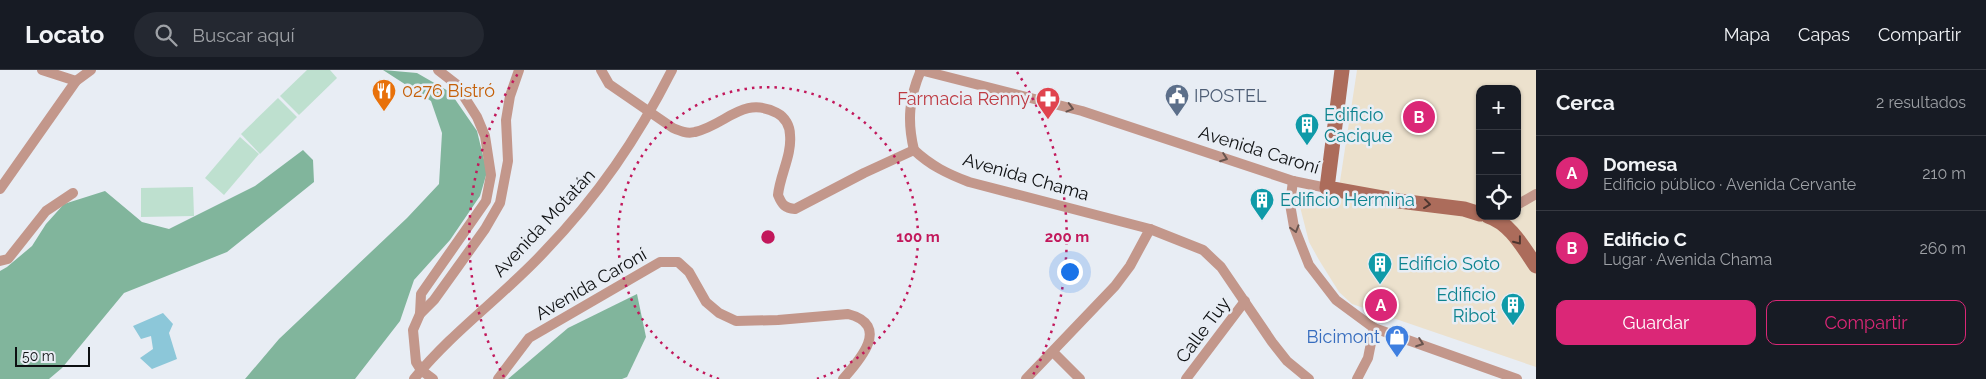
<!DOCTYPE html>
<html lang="es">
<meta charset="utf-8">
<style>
:root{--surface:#171b24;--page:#242831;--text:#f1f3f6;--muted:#9ea1a6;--line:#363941;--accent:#db2777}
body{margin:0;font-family:Raleway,sans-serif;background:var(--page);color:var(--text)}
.controls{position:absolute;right:15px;top:15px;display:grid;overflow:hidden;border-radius:10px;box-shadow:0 1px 4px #0004}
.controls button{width:45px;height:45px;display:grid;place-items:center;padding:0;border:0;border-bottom:1px solid var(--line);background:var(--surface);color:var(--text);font:25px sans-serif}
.scale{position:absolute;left:15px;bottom:12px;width:75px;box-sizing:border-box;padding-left:5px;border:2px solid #0e1012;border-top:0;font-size:14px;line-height:18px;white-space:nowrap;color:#0e1012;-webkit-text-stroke:4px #e8edf4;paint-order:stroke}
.you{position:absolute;left:1069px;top:201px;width:18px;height:18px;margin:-12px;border:4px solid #fff;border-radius:50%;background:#1a73e8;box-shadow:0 0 0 8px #1a73e833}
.badge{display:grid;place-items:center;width:32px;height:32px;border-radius:50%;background:var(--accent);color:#fff;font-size:16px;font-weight:700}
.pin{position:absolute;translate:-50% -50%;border:2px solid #fff;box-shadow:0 1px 5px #0006}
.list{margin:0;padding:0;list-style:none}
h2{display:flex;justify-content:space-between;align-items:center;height:65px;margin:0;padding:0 20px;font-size:21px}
h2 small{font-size:16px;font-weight:400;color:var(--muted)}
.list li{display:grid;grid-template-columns:32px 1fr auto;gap:15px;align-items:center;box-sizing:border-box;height:75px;padding:0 20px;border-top:1px solid var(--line)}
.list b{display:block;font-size:19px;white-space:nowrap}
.list p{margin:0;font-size:16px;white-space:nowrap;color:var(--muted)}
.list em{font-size:16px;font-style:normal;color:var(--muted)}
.actions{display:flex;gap:10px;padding:15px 20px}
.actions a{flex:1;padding:11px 0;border:1px solid var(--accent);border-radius:10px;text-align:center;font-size:18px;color:var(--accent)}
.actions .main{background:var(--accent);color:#fff}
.icon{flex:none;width:28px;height:28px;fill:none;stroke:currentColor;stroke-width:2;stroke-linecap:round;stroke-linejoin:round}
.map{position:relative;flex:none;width:1536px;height:309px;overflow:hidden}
header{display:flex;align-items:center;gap:30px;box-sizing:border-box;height:70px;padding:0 25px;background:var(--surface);border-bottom:1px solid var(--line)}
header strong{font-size:24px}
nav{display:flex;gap:28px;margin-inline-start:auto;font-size:18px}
.search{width:350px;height:45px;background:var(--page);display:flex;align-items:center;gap:12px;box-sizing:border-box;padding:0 18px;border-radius:28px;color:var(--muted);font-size:19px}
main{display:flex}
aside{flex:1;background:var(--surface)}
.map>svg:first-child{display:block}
.commercial{fill:#ece1cd;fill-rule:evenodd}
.green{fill:#bee0cf}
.forest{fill:#81b59c}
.water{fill:#8cc7d9}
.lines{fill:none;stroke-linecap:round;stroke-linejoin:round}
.street{stroke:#c3978b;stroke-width:10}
.secondary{stroke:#ac6c5b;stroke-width:15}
.oneway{stroke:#68544e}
.oneway2{stroke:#4d352f}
.ring{fill:none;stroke:#c2185b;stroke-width:2.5;stroke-dasharray:2.5 5}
.labels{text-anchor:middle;stroke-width:5;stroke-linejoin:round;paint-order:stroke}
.food-label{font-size:18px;fill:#c56008;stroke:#e8edf4;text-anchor:start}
.service-label{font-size:18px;fill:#4e5e75;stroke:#e8edf4;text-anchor:start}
.health-label{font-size:18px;fill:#be3a42;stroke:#e8edf4;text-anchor:end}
.culture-label{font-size:18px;fill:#0d838f;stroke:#e8edf4;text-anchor:start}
.street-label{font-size:18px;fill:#0e1012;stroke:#e8edf4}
.shop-label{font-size:18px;fill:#366cbe;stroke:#e8edf4;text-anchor:end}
.centre{fill:#c2185b;stroke:#e8edf4;stroke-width:2.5}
.ring-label{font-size:15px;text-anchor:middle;font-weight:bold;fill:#c2185b;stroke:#e8edf4;stroke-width:5;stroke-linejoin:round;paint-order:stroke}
</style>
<header>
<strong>Locato</strong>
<div class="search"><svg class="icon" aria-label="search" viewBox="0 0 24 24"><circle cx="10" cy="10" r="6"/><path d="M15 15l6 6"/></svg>Buscar aquí</div>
<nav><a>Mapa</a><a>Capas</a><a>Compartir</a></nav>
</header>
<main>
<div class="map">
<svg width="1536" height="309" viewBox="0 0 1536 309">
<rect width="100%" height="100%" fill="#e8edf4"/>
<path class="commercial" d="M1357 0H1536V297L1352 234 1339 222 1319 190 1309 172 1298 129 1302 124 1307 123 1337 131ZM1480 19H1517V146H1480Z"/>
<g class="green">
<polygon points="307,0 330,0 337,8 299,45 280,26"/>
<polygon points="278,28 297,47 260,84 241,64"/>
<polygon points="240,67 259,84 224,125 205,108"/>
<polygon points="193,117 194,146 141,147 141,118"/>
</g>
<g class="forest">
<polygon points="383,0 417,3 450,22 477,61 487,102 480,126 450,170 414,210 400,251 355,309 245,309 279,269 407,148 439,114 442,63 431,31"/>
<polygon points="303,80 313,90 314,112 227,182 124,223 62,298 49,309 0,309 0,201 7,197 32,176 46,154 64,134 105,121 142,152 169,159 255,116"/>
<polygon points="637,224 646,267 627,307 622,309 508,309 568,258"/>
</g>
<polygon class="water" points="163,243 173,254 169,263 177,289 152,299 140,288 153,279 151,266 141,269 133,256"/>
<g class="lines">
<g class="street">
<polyline points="42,0 76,11"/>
<path d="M601 0 609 14 673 58C680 61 687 64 695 62 726 55 743 25 777 43 785 47 790 56 790 65 792 85 780 105 778 125 782 135 785 138 795 139L864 103 914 80C931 96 948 104 969 112L1150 159 1203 180 1221 197 1272 272 1287 291 1309 309"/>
<polyline points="920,0 1082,41 1293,111 1327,118"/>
<path d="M914 80C907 51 909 28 921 0"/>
<polyline points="1293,111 1290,134 1294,157 1309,195 1336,230 1374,258 1517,309"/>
<polyline points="0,119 76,11 91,0"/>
<polyline points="1517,135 1536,124"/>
<polyline points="0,191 8,189 46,141 73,123"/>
<polyline points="420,244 421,224 486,131 491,105 485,66 477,47 456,14 438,0"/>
<polyline points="1053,282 1080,309"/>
<path d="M414 309C452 262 503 226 544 182 598 126 637 69 672 0"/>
<polyline points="433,309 421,300 416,292 413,260 420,244 434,230 485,159 500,133 508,91 506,50 510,26 519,0"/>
<path d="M498 309 529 268 660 192H678L689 202 706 232 719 243 736 251 778 250 848 244C891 255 860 290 843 309"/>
<polyline points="1026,309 1115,216 1130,196 1150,159"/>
<polyline points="1186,309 1245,231"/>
<polyline points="1357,309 1368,288 1374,258"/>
</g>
<g class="secondary">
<polyline points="1342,0 1327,118 1399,131 1464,139 1480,144"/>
<path d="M1488 146C1510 153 1523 177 1536 196"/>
</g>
</g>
<defs><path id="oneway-chevron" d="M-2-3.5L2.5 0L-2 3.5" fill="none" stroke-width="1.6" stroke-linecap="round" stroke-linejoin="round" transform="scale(1.25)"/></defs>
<g class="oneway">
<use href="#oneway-chevron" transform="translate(1070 38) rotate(15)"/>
<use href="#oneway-chevron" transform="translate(1224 88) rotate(20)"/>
<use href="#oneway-chevron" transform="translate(1295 159) rotate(74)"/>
<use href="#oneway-chevron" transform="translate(1420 273) rotate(20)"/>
</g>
<g class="oneway2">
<use href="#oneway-chevron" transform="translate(1427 134) rotate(7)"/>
<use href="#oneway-chevron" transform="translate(1518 171) rotate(52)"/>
</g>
<g class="ring">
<path d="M719 309A150 150 0 1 1 817 309"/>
<path d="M504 307A299 299 0 0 1 519 2M1017 2A299 299 0 0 1 1032 307"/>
</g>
<defs>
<symbol id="restaurant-pin" viewBox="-11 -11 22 30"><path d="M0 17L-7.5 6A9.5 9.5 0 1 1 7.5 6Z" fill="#e8710a" stroke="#e8edf4"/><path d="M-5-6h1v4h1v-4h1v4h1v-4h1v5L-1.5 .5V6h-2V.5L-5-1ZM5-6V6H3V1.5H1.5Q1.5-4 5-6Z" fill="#fff"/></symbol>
<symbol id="civic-pin" viewBox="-11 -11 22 30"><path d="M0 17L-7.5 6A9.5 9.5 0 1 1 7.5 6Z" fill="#5c6f8a" stroke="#e8edf4"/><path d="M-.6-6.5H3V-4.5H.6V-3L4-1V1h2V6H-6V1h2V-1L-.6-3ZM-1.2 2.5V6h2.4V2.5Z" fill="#fff"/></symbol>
<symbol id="pharmacy-pin" viewBox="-11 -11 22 30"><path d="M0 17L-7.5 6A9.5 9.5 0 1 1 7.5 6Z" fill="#e0444e" stroke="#e8edf4"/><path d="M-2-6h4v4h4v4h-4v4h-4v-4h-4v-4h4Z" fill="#fff"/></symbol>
<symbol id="building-pin" viewBox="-11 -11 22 30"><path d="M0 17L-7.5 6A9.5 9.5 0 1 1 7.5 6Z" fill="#0f9aa8" stroke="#e8edf4"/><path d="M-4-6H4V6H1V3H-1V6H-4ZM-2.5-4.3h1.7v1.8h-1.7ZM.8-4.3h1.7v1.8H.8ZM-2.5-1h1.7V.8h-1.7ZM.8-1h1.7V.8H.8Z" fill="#fff"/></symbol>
<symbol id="shop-pin" viewBox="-11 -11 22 30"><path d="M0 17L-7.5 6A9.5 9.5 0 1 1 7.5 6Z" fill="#3f7fe0" stroke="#e8edf4"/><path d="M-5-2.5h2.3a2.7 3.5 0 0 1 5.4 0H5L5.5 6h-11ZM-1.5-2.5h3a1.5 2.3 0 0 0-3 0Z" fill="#fff"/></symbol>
</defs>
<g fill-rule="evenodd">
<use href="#restaurant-pin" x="370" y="7" width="28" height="38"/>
<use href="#civic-pin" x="1163" y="12" width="28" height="38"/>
<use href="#pharmacy-pin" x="1034" y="15" width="28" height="38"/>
<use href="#building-pin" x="1293" y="41" width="28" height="38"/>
<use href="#building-pin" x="1248" y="116" width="28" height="38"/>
<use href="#building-pin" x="1366" y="180" width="28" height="38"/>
<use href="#building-pin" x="1499" y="221" width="28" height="38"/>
<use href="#shop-pin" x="1383" y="253" width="28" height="38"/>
</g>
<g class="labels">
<g class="food-label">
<text x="402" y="27">0276 Bistró</text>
</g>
<g class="service-label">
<text x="1194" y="32">IPOSTEL</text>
</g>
<g class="health-label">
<text x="1030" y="35">Farmacia Renny</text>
</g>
<g class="culture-label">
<text x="1324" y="51">Edificio<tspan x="1324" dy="21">Cacique</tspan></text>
<text x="1280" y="136">Edificio Hermina</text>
<text x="1398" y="200">Edificio Soto</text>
<text x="1496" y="231" text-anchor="end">Edificio<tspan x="1496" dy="21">Ribot</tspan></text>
</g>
<g class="street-label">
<text transform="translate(1259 80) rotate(17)" y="6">Avenida Caroní</text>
<text transform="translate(1026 107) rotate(16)" y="6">Avenida Chama</text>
<text transform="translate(544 153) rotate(-47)" y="6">Avenida Motatán</text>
<text transform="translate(591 214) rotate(-30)" y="6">Avenida Caroní</text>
<text transform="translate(1203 260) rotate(-53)" y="6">Calle Tuy</text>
</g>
<g class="shop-label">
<text x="1380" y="273">Bicimont</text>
</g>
</g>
<circle cx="768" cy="167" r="8" class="centre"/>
<g class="ring-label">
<text x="918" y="172">100 m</text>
<text x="1067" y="172">200 m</text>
</g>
</svg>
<div class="controls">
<button>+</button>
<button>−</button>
<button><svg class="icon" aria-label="locate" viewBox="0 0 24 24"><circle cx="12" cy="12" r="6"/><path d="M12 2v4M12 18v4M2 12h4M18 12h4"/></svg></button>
</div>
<div class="scale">50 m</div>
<div class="you"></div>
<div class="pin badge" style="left:1381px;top:235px">A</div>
<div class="pin badge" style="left:1419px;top:47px">B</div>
</div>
<aside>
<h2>Cerca<small>2 resultados</small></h2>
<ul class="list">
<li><span class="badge">A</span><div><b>Domesa</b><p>Edificio público · Avenida Cervante</p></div><em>210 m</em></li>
<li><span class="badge">B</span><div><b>Edificio C</b><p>Lugar · Avenida Chama</p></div><em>260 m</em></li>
</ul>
<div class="actions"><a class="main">Guardar</a><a>Compartir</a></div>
</aside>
</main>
